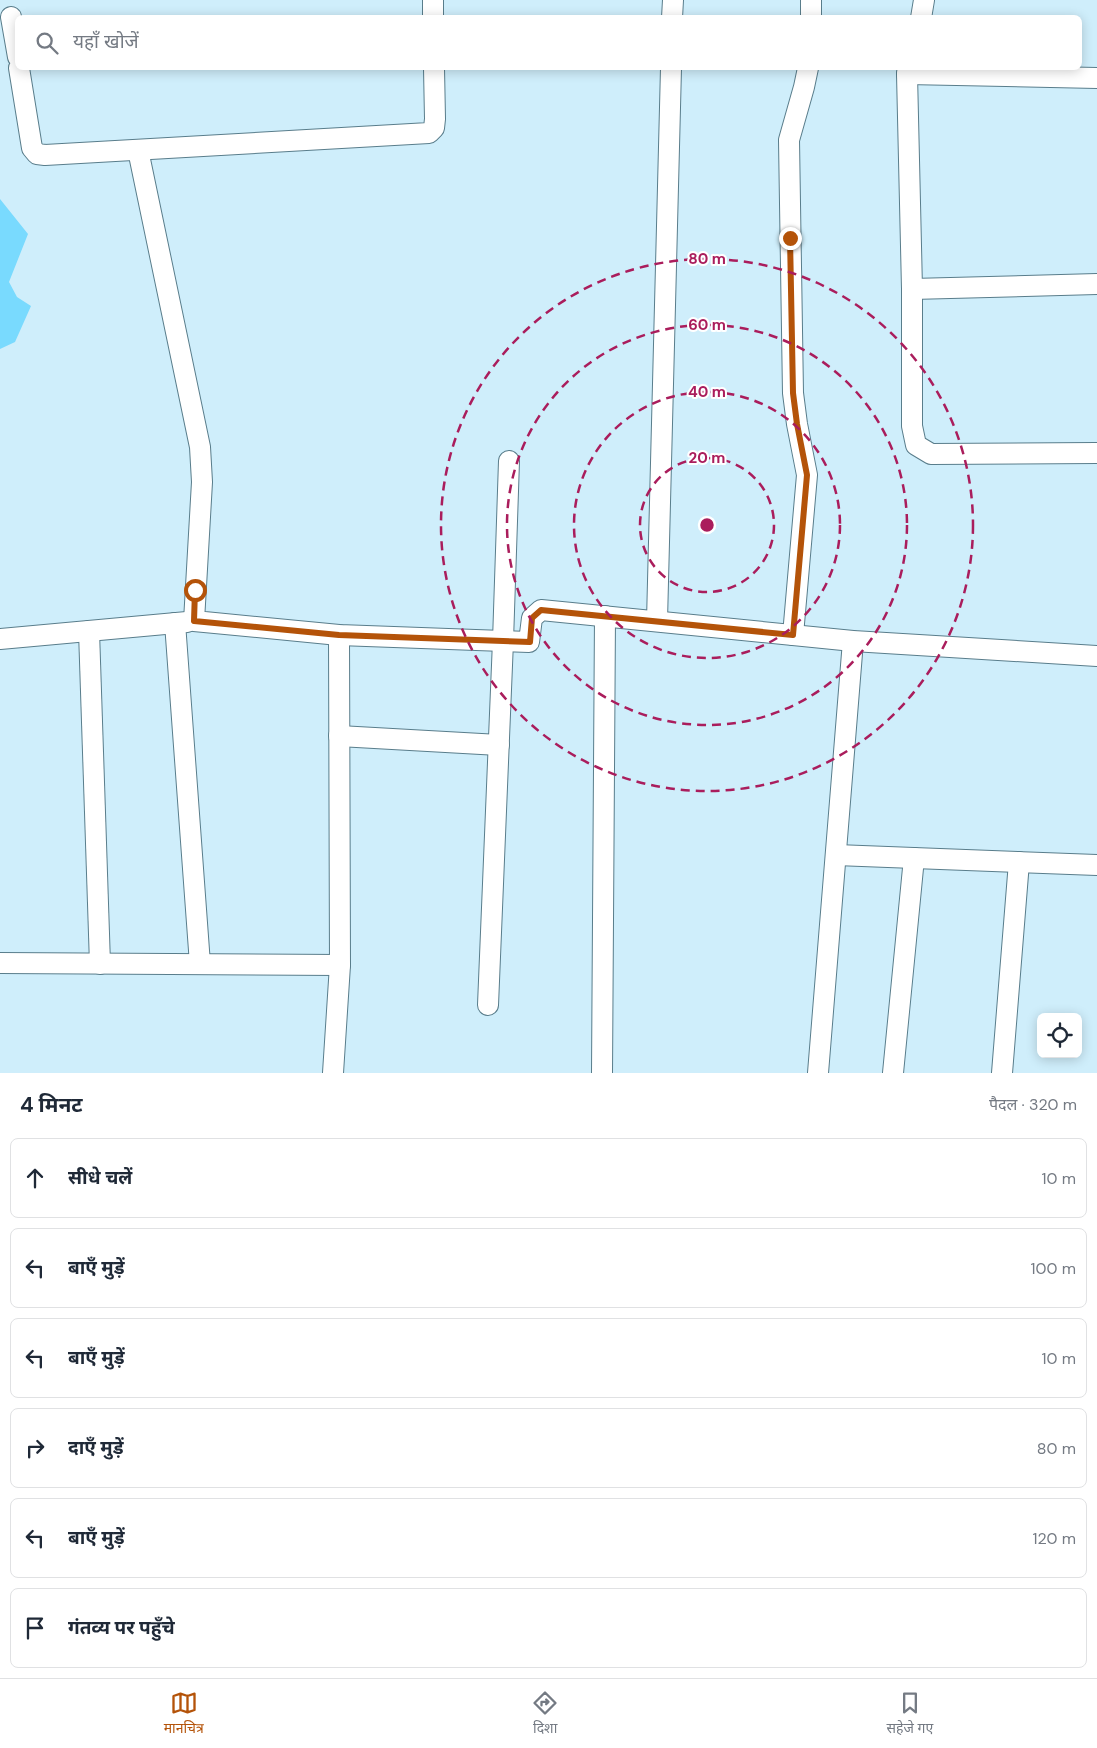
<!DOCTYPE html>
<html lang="hi">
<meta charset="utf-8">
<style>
:root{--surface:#fff;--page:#f6f6f7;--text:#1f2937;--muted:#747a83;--line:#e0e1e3;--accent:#b45309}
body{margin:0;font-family:"DM Sans","Noto Sans Devanagari",sans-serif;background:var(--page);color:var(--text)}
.controls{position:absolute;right:15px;bottom:15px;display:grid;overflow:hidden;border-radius:8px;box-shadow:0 2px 12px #0003}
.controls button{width:45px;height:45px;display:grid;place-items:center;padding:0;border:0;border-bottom:1px solid var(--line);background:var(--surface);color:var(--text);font:25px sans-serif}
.stop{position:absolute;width:15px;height:15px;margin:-11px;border:4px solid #b45309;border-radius:50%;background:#fff}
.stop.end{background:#b45309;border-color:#fff;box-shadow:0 1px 5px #0008}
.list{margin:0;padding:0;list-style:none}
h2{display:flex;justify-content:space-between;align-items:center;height:65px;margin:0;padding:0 20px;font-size:21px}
h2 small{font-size:16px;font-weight:400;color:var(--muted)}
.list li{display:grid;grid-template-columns:32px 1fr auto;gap:15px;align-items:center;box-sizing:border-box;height:80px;margin:0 10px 10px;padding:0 10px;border:1px solid var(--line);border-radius:8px}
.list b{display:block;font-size:19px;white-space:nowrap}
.list em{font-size:16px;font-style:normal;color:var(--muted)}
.icon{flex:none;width:28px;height:28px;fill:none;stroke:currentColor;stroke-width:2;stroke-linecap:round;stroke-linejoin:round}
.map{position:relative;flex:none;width:1097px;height:1073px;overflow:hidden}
.search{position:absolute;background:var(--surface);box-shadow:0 2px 12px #0003;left:15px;right:15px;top:15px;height:55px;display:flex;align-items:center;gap:12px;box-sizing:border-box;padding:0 18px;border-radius:8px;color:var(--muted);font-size:19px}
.sheet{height:605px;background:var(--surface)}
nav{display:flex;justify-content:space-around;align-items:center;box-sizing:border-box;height:70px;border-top:1px solid var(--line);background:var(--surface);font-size:14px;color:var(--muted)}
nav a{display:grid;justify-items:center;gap:2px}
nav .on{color:var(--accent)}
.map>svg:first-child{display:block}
.water{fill:#79dafe}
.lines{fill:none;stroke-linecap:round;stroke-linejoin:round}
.street-casing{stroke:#597d8b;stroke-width:22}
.street{stroke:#fff;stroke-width:20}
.route{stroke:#b45309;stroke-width:6}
.ring{fill:none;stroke:#aa1d5c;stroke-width:2.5;stroke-dasharray:9 6}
.centre{fill:#aa1d5c;stroke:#fff;stroke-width:2.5}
.ring-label{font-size:15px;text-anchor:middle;font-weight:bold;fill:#aa1d5c;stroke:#fff;stroke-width:4;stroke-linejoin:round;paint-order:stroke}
</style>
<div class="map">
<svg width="1097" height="1073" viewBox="0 0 1097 1073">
<rect width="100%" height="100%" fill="#cfeefb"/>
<polygon class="water" points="0,199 28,234 9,282 17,297 31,306 15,342 0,349"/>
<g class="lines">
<defs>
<g id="street">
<polyline points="433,0 433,18"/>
<polyline points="11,17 18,57"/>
<polyline points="672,18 673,0"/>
<polyline points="811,18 811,0"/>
<polyline points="921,18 924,0"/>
<polyline points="19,68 32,148 37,154 45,155 429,133 434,128 435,119 434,68"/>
<polyline points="908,68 907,74 912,289 912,426 916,445 931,454 1097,453"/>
<polyline points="907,74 1097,78"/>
<polyline points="138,150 200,447 202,482 194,621 339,635 529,642 532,618 541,610 853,641 1097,656"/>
<polyline points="912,289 1097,284"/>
<polyline points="657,621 671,68"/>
<polyline points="175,623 200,964"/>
<polyline points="89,631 100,964"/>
<polyline points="793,635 807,475 797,424 793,393 789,140 804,87 808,68"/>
<polyline points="0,639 187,622"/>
<polyline points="339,736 499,745"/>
<polyline points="836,855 1097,865"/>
<polyline points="0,963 340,965"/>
<polyline points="488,1005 503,641 509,461"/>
<polyline points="333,1073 340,965 339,635"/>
<polyline points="602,1073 605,616"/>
<polyline points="818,1073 853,641"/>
<polyline points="893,1073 914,858"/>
<polyline points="1002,1073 1019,862"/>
</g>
</defs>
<use href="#street" class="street-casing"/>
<use href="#street" class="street"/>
</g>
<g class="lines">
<polyline class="route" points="195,590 194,621 339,635 530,642 532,618 541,610 793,635 807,475 797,424 793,393 790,238"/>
</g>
<g class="ring">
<circle cx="707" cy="525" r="67"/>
<circle cx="707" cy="525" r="133"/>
<circle cx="707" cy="525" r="200"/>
<circle cx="707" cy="525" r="266"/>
</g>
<circle cx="707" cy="525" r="8" class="centre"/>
<g class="ring-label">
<text x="707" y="264">80 m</text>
<text x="707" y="330">60 m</text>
<text x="707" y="397">40 m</text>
<text x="707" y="463">20 m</text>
</g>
</svg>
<div class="controls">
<button><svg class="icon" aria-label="locate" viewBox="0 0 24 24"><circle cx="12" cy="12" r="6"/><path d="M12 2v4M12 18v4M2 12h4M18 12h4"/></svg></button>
</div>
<div class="stop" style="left:195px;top:590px"></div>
<div class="stop end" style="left:790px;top:238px"></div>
<div class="search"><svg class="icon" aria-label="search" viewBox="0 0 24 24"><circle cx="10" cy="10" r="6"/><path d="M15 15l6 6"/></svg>यहाँ खोजें</div>
</div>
<section class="sheet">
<h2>4 मिनट<small>पैदल · 320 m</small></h2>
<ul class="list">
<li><svg class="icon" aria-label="ahead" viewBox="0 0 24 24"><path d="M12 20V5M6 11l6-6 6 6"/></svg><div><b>सीधे चलें</b></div><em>10 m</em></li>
<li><svg class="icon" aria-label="left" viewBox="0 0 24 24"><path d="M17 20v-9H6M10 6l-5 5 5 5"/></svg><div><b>बाएँ मुड़ें</b></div><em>100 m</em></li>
<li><svg class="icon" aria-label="left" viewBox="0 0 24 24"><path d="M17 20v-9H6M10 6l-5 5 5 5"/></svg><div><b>बाएँ मुड़ें</b></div><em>10 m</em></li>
<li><svg class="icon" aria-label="right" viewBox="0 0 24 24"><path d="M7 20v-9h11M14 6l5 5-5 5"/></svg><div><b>दाएँ मुड़ें</b></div><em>80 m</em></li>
<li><svg class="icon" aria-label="left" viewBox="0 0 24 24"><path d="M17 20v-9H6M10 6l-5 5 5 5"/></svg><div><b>बाएँ मुड़ें</b></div><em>120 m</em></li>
<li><svg class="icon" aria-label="arrive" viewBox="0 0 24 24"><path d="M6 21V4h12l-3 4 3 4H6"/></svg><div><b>गंतव्य पर पहुँचे</b></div></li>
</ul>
</section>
<nav>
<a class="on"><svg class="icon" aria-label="map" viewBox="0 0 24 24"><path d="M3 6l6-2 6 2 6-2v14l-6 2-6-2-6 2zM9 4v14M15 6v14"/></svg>मानचित्र</a>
<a><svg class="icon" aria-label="directions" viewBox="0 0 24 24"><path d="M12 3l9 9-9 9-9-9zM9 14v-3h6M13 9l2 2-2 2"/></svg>दिशा</a>
<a><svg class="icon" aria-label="saved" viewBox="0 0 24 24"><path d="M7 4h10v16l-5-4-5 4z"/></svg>सहेजे गए</a>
</nav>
